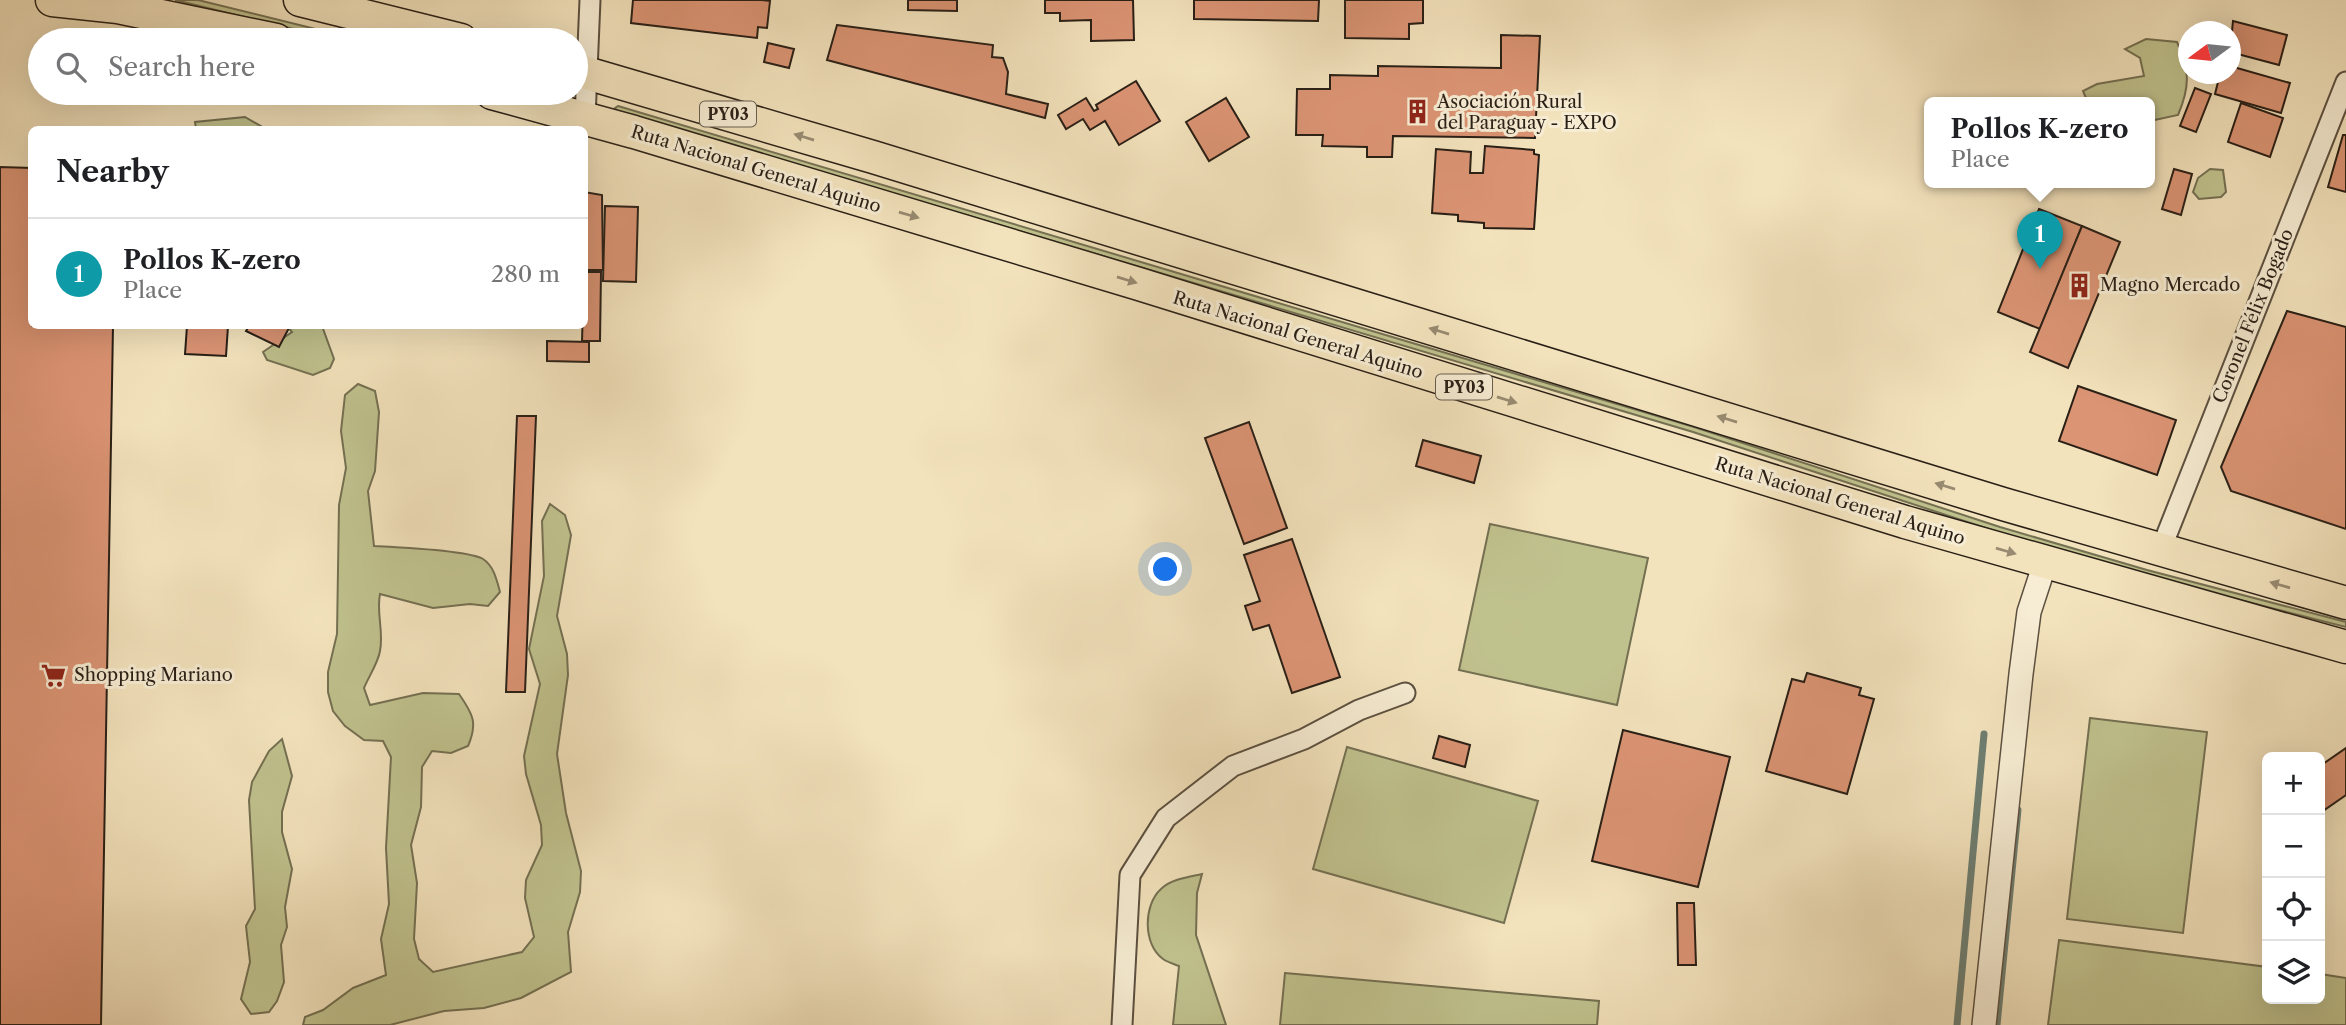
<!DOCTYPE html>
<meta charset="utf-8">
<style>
:root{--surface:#fff;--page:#f2f2f2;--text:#202124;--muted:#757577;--line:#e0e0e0;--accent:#0f766e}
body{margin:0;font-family:"Libre Caslon Text",serif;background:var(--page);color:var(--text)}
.controls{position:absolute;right:21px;bottom:21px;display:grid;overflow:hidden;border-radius:10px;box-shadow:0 7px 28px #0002}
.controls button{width:63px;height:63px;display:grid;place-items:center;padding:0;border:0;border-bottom:2px solid var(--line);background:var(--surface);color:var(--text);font:35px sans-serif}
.compass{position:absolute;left:2178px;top:21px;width:63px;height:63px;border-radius:50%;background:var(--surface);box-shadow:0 7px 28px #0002;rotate:255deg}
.you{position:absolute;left:1166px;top:570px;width:24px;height:24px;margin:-18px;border:5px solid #fff;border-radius:50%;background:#1a73e8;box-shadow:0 0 0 10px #1a73e833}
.badge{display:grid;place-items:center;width:46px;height:46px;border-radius:50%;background:var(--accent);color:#fff;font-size:23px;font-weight:700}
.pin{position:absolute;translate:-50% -58px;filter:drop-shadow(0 2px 4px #0008)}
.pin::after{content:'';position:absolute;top:37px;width:24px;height:21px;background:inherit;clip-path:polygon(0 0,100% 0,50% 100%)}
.popup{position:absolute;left:1924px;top:97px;width:231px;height:91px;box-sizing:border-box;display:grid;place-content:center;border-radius:10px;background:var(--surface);filter:drop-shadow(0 2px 5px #0005);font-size:23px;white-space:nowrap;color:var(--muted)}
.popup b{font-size:26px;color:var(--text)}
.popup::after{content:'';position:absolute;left:50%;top:100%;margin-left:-14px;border:14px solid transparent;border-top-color:var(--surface)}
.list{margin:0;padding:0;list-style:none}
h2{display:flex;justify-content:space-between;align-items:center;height:91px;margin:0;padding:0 28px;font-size:30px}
h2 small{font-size:23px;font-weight:400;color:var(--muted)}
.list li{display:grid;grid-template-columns:46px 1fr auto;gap:21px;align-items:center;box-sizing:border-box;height:112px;padding:0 28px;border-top:2px solid var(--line)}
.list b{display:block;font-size:26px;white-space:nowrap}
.list p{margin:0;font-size:23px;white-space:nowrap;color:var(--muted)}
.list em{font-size:23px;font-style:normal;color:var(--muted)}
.icon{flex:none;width:38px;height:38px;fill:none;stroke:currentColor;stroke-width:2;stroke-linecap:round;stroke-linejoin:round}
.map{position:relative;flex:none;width:2346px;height:1025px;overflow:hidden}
.search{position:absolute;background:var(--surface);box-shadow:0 7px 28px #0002;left:28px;top:28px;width:560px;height:77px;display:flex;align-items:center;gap:18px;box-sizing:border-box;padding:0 24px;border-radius:38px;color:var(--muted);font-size:26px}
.panel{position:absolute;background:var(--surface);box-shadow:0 7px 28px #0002;left:28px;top:126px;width:560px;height:203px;border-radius:10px}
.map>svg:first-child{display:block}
.green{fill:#c0c28e;stroke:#747052;stroke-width:2}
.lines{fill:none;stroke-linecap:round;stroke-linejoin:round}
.stream{stroke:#6d7e72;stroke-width:7}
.building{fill:#db9474;stroke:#291f16;stroke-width:2}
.minor-casing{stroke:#5c5040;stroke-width:23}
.tertiary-casing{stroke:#5c5040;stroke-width:26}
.trunk-casing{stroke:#291f16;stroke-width:35}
.minor{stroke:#f7edd4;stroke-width:19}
.tertiary{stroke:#f7edd4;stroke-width:23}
.trunk{stroke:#f3e3bd;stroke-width:32}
.oneway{fill:#988b72}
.labels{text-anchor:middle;stroke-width:6;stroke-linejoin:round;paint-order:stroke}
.shield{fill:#f7edd4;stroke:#675d4f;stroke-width:2}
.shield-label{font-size:16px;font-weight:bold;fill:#291f16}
.poi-label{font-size:18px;fill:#291f16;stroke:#f7edd4;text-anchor:start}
.street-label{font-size:18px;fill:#291f16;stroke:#f7edd4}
</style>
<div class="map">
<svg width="2346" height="1025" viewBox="0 0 2346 1025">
<rect width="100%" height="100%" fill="#f3e3bd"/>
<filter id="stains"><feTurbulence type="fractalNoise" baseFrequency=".00286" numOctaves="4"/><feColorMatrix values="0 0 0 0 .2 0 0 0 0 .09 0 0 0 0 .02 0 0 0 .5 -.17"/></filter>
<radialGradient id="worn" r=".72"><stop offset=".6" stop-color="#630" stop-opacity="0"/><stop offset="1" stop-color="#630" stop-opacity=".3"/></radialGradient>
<g class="green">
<polygon points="175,0 198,0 360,40 339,40"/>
<path d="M2146 39 2177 42C2190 70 2190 87 2178 115L2150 121V103H2088L2083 91 2097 84 2144 76 2140 58 2125 49Z"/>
<polygon points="618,106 1694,427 2000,527 2147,570 2346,622 2346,627 2145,576 1998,532 1693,432 617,111 615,108"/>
<polygon points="245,117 266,129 196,129 195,122"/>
<polygon points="2210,169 2223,170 2226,192 2221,197 2199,199 2193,192 2198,178"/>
<polygon points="287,326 322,326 334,359 330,368 313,375 267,360 263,352 292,332"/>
<path d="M358 384 375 391 379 412 375 471 368 491 374 546C394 547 468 550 483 559 494 566 497 581 500 592L488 606 470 604 433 608 380 594C376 613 384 631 380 651 378 663 369 676 364 688L370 705 423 693 459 694C473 714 478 723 468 746L451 753 432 751 422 767 421 807 411 845 417 883 414 939 419 959 433 972 522 952 534 937 525 898 526 880 542 845 541 825 526 774 524 756 540 684 529 649 544 576 542 521 550 504 565 515 571 535 557 616 567 654 568 675 557 754 566 813 581 871 580 892 568 932 571 972 521 998 484 1008 444 1011 390 1025H303L305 1017 323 1010 353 988 386 975 381 939 389 904 386 848 391 757 383 741 364 740 345 726 333 711 328 692V672L337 634 339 505 346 468 341 431 345 395Z"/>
<polygon points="1490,524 1648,558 1617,705 1459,670"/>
<polygon points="2090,718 2207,732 2183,933 2067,919"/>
<polygon points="282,739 292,776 282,812 282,832 292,869 285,907 287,927 281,945 284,982 277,1001 269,1012 251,1014 241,999 250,962 246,926 255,909 249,800 252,782 269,751"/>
<polygon points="1347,747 1538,801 1504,923 1313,869"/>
<path d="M1202 874 1197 893 1196 935 1226 1025H1173L1179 966C1174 964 1167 962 1163 959 1143 945 1143 905 1161 889 1171 879 1189 877 1202 874Z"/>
<polygon points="2059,940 2267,967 2267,999 2320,999 2320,974 2346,978 2346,1025 2048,1025"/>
<polygon points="1285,973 1599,1001 1597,1025 1280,1025"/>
</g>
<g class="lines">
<g class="stream">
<polyline points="1957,1025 1984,734"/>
<polyline points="1997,1025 2018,810"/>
</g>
</g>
<g class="building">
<polygon points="633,0 761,0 770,1 767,28 758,27 757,38 631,23"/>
<polygon points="908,0 957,0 957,11 908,10"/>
<polygon points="1045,0 1133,0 1134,40 1091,41 1091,20 1060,21 1060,13 1045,13"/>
<polygon points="1194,0 1319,0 1318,21 1194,19"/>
<polygon points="1345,0 1423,0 1423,23 1409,24 1409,39 1345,38"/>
<polygon points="2233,21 2287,35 2279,65 2230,52"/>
<polygon points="837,25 993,45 992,57 1003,58 1008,72 1006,94 1048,104 1045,118 827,60"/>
<polygon points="1501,35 1540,36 1535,138 1393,136 1392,157 1367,157 1367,147 1322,146 1323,135 1296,135 1297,89 1330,89 1330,75 1378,76 1378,66 1501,68"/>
<polygon points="768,43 794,49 789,68 764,62"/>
<polygon points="2230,66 2290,83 2281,113 2215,94 2220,74 2230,74"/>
<polygon points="1136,81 1160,121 1119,145 1105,121 1090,130 1083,119 1066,129 1058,115 1086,98 1094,111 1098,109 1096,105"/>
<polygon points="2195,88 2211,94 2196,132 2180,126"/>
<polygon points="1226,98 1249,137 1209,161 1186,122"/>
<polygon points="2241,103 2283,118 2270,157 2228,142"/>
<polygon points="2343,135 2346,135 2346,192 2328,187"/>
<polygon points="1485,146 1534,150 1534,154 1539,155 1534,229 1484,228 1484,223 1458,221 1458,215 1432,213 1436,149 1471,152 1470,173 1483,173"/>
<polygon points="0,167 32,168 32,326 113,326 101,1025 0,1025"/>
<polygon points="2174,169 2192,174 2181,215 2162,209"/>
<polygon points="584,192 602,195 603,270 584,270"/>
<polygon points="605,206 638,207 636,282 603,281"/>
<polygon points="2039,209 2082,226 2040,329 1998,312"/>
<polygon points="2082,226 2120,242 2068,368 2030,352"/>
<polygon points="584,272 601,272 600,341 582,341"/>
<polygon points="2287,311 2346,327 2346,529 2231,491 2221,467"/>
<polygon points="187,326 228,326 226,356 185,354"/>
<polygon points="249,326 290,326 279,347 246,331"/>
<polygon points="547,341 589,342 589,362 547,361"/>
<polygon points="2078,386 2176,420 2157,475 2059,441"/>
<polygon points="517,416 536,416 525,692 506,692"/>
<polygon points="1249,422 1287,528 1244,544 1205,438"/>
<polygon points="1423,440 1481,456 1474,483 1416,466"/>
<polygon points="1292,539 1340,677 1292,693 1269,625 1253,630 1245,606 1260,601 1244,555"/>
<polygon points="1807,673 1861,688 1859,695 1874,699 1847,794 1766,771 1792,679 1804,682"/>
<polygon points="1623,730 1730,757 1698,887 1592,861"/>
<polygon points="1439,736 1470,745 1465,767 1433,758"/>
<polygon points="2346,748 2346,795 2320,813 2320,766"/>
<polygon points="1677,903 1694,903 1696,965 1678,965"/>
</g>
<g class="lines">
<defs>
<g id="minor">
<polyline points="585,118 590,0"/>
<polyline points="2161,549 2346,82"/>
<polyline points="1122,1025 1130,875 1166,818 1233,766 1304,739 1359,710 1405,693"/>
</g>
<polyline id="tertiary" points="1984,1025 2021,674 2029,612 2045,563"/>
<g id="trunk">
<polyline points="52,0 118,7 276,40"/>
<polyline points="300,0 461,40"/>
<polyline points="576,70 873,157 2003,504 2346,603"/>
<polyline points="492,93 634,132 1139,284 1905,522 2346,647"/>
</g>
</defs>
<use href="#minor" class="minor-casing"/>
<use href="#tertiary" class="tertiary-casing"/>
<use href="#trunk" class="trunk-casing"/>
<use href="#minor" class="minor"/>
<use href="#tertiary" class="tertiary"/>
<use href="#trunk" class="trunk"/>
</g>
<defs><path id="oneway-solid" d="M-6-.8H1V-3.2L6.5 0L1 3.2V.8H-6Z" transform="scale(1.75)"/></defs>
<g class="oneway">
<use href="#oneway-solid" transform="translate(804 137) rotate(-163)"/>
<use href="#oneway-solid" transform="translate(909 215) rotate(16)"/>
<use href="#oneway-solid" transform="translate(1127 280) rotate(17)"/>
<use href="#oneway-solid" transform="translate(1439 331) rotate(-163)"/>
<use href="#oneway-solid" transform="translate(1507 400) rotate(17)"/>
<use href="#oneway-solid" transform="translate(1727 419) rotate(-163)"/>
<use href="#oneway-solid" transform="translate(1945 486) rotate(-163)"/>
<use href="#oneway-solid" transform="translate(2006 551) rotate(16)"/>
<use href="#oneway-solid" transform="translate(2280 585) rotate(-164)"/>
</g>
<defs>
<symbol id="building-bare" viewBox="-9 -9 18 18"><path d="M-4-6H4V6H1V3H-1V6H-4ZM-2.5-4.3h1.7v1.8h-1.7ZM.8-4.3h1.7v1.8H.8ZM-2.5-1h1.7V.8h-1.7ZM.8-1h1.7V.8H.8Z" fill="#8f2418" stroke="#f7edd4" stroke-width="2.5" paint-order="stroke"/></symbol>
<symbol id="supermarket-bare" viewBox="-9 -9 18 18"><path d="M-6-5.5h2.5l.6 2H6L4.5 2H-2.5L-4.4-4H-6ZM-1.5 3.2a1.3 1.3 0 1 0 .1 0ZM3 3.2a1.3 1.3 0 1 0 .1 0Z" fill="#8f2418" stroke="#f7edd4" stroke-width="2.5" paint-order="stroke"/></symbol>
</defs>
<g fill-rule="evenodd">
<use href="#building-bare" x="1400" y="94" width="35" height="35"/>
<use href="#building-bare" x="2062" y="268" width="35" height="35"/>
<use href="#supermarket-bare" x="36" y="658" width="35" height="35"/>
</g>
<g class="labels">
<g class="shield">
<rect x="700" y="101.5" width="56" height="25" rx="5"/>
<rect x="1436" y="374.5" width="56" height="25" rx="5"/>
</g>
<g class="shield-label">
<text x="728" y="120">PY03</text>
<text x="1464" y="393">PY03</text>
</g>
<g class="poi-label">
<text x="1437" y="108">Asociación Rural<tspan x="1437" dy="21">del Paraguay - EXPO</tspan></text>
<text x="2100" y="291">Magno Mercado</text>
<text x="74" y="681">Shopping Mariano</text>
</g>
<g class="street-label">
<text transform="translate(756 169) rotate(17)" y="6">Ruta Nacional General Aquino</text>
<text transform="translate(2253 316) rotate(-68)" y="6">Coronel Félix Bogado</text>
<text transform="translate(1298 335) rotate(17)" y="6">Ruta Nacional General Aquino</text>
<text transform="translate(1840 501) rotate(17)" y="6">Ruta Nacional General Aquino</text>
</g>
</g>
<rect width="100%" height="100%" filter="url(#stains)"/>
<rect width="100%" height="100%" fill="url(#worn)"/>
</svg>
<div class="controls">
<button>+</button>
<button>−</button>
<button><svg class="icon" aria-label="locate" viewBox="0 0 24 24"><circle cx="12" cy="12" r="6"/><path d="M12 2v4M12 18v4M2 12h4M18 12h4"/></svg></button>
<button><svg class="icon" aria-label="layers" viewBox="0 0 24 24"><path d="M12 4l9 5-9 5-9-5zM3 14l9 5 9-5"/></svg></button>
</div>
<svg class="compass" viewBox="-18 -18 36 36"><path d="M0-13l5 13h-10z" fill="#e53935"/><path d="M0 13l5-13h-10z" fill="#757577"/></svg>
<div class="you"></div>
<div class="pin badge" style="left:2040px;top:269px;background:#0f9aa8">1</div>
<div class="popup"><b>Pollos K-zero</b>Place</div>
<div class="search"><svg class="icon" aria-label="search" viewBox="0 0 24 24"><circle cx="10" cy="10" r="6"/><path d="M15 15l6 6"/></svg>Search here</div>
<section class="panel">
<h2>Nearby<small></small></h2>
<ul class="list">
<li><span class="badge" style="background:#0f9aa8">1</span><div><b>Pollos K-zero</b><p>Place</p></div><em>280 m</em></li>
</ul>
</section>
</div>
